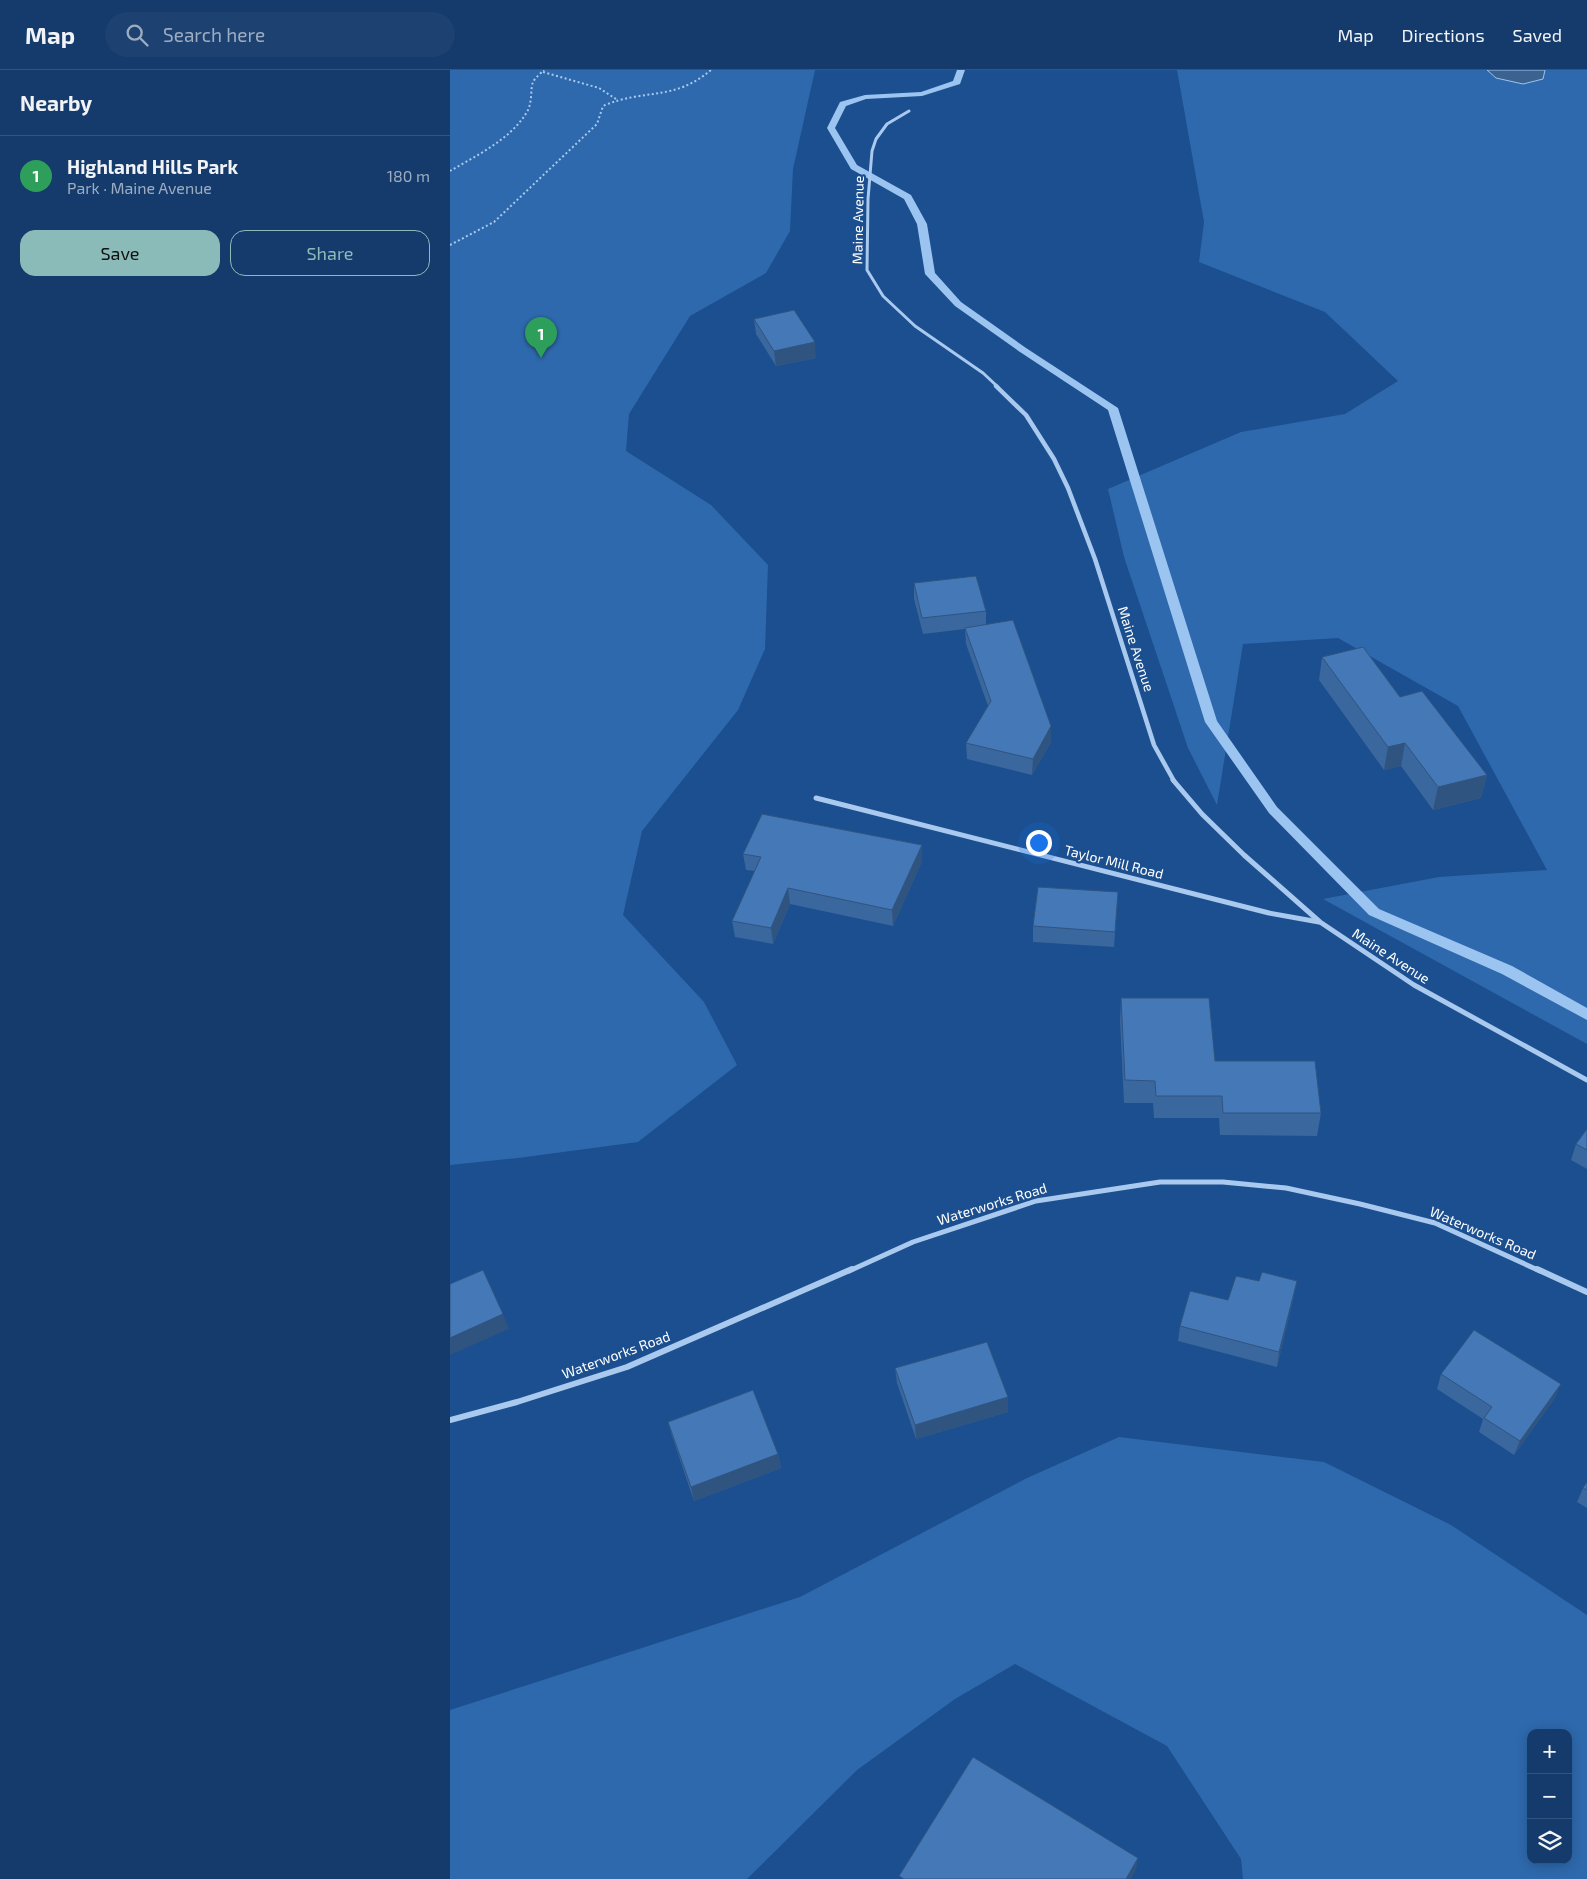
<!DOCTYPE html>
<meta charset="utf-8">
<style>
:root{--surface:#143b6b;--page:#1d4271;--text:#f1f3f6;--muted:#9dadc1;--line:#33557e;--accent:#8bbbb9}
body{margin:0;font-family:"Exo 2",sans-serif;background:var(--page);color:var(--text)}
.controls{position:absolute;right:15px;bottom:15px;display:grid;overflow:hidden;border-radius:10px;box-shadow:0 2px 12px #0003}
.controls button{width:45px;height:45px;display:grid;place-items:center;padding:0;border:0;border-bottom:1px solid var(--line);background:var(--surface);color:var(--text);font:25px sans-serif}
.you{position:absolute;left:588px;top:772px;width:18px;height:18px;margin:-12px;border:4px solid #fff;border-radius:50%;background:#1a73e8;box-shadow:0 0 0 8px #1a73e833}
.badge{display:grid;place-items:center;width:32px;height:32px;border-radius:50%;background:var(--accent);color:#fff;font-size:16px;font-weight:700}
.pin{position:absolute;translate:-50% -41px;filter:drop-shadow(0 1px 2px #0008)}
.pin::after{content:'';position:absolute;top:26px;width:18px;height:15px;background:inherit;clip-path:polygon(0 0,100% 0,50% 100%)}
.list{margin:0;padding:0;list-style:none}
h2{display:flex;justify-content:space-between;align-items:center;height:65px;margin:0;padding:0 20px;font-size:21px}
h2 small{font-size:16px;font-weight:400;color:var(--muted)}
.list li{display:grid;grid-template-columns:32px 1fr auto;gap:15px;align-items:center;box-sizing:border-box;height:80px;padding:0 20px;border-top:1px solid var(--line)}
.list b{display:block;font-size:19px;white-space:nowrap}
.list p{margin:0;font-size:16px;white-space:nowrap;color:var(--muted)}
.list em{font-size:16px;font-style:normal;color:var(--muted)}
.actions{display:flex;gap:10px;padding:15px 20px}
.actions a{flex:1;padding:11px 0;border:1px solid var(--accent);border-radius:15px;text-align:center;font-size:18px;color:var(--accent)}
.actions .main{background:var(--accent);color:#111}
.icon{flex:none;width:28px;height:28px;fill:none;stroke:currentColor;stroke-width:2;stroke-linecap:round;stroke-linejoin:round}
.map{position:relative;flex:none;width:1137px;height:1809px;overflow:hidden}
header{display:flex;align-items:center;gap:30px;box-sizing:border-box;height:70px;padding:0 25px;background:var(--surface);border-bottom:1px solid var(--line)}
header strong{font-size:24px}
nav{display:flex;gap:28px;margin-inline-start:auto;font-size:18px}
.search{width:350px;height:45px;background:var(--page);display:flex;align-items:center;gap:12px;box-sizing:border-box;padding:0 18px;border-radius:28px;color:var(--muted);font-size:19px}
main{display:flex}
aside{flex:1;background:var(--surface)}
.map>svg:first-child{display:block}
.green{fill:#2e69ad;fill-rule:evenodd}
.water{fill:#3c6290;stroke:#9cc4f0}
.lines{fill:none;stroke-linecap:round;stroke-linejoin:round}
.stream{fill:#9cc4f0;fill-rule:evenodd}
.path{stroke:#a9c9ee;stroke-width:2;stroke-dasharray:2 2.5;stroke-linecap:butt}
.minor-far3{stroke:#a9c9ee;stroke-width:3}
.minor-far2{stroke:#a9c9ee;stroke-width:4.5}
.minor-far1{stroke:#a9c9ee;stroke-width:5}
.minor{stroke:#a9c9ee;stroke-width:6}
.wall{fill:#3a679d}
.shaded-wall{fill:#305480}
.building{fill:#4478b7;stroke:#305480}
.labels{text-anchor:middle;stroke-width:4.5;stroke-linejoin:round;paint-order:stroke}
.street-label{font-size:14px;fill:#fff;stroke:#1b4f8f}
</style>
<header>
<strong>Map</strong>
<div class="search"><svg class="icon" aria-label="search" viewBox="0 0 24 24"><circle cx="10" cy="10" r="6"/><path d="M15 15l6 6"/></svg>Search here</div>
<nav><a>Map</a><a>Directions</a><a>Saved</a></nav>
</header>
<main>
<aside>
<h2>Nearby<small></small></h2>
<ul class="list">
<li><span class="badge" style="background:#2e9e5b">1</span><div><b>Highland Hills Park</b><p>Park · Maine Avenue</p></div><em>180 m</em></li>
</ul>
<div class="actions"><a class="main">Save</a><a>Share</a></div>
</aside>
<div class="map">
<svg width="1137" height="1809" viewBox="0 0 1137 1809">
<rect width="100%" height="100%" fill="#1b4f8f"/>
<g class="green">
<polygon points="0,0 365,0 343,99 340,161 316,203 240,246 179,344 176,381 261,435 318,495 315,579 288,640 192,761 173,845 254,932 287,995 188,1072 68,1088 0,1095"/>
<polygon points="727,0 1037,0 1046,8 1093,9 1095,0 1137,0 1137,974 873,829 989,807 1097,800 1008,636 888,568 793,574 767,735 738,678 674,487 658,419 791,362 895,344 948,311 875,242 749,192 754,152"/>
<path d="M669 1367 874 1392 1001 1455 1137 1545V1809H793L791 1789 717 1676 565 1594 505 1629 407 1700 297 1809H0V1640L350 1527 577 1408ZM1081 1663H1118V1790H1081Z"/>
</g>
<polygon class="water" points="1037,0 1095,0 1093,9 1073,14 1046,8"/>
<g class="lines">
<polygon class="stream" points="507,0 515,0 510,14 472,26 416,29 396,36 385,58 407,95 461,125 477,154 485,203 511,232 576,278 668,338 767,651 827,737 929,839 1062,896 1137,938 1137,950 1052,904 919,845 819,743 755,652 658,340 570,282 505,236 475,204 467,154 454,129 401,99 377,58 390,32 415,25 471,22 503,11"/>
<g class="path">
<polyline points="93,2 149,18 166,29"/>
<path d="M0 101C27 85 60 70 77 42 83 31 80 19 83 12 86 7 91 3 94 0"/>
<path d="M0 175 44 152 147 54 153 36C194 18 223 32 261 0"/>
</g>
<polyline class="minor-far3" points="459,41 437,54 426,69 422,81 418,129 417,200 433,226 465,256 533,303 548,317"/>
<polyline class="minor-far2" points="546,316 576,345 604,389 618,418 645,489 704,675 724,711"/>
<g class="minor-far1">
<polyline points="723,710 752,744 794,785 870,852 964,915 1137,1010"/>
<polyline points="366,728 819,843 869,852"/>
<polyline points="399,1201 463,1172 586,1131 710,1112 773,1112 836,1118 910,1134 985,1153 1090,1201"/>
</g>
<g class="minor">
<polyline points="1087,1199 1137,1222"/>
<polyline points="0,1350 67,1332 177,1297 402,1199"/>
</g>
</g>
<g class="wall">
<polygon points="304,249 366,288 326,296 306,264"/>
<polygon points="464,513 536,541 536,555 601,656 601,672 582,705 517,689 516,673 538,636 516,574 515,559 473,564 464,529"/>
<polygon points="872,587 950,627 1037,705 1031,728 983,740 951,696 934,700 869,610"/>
<polygon points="472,775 472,791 443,856 340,834 323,874 285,867 282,851 305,801 296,800 293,784"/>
<polygon points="668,822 664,877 583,872 583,856"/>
<polygon points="671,928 765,991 871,1043 867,1066 770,1065 769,1048 704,1048 703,1033 674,1033 670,951"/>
<polygon points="1137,1059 1137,1099 1121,1090 1126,1074"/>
<polygon points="844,1226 827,1297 728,1271 730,1256 778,1230"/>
<polygon points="445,1298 558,1327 558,1342 466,1369 447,1313"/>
<polygon points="991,1304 1105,1328 1064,1385 1029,1362 1033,1349 987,1319"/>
<polygon points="218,1352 328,1384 331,1398 244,1431 222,1366"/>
<polygon points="1137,1412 1137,1438 1127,1432 1133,1418"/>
</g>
<g class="shaded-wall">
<polygon points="365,272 366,288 326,296 324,281"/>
<polygon points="601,656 601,672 582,705 583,689"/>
<polygon points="955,673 951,696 934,700 938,677"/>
<polygon points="1037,705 1031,728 983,740 988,717"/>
<polygon points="472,775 472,791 443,856 442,840"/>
<polygon points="338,818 340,834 323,874 321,858"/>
<polygon points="847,1211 844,1226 827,1297 829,1282"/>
<polygon points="53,1244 59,1259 0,1285 0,1268"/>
<polygon points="1111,1314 1105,1328 1064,1385 1070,1371"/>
<polygon points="558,1327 558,1342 466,1369 465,1355"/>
<polygon points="328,1384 331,1398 244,1431 241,1417"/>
<polygon points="688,1788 686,1800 681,1809 676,1809"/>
</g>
<g class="building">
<polygon points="344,240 365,272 324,281 304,249"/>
<polygon points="526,506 536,541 472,548 464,513"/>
<polygon points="563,550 601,656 583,689 516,673 541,631 515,558"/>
<polygon points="913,577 950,627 972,621 1037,705 988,717 955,673 938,677 872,587"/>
<polygon points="312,744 472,775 442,840 338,818 321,858 282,851 311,787 293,784"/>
<polygon points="588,817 668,822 665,862 583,856"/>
<polygon points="671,928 759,928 765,991 865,991 871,1043 773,1043 772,1026 706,1026 705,1011 675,1010"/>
<polygon points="1137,1059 1137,1080 1126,1074"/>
<polygon points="33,1200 53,1244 0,1268 0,1214"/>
<polygon points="812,1202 847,1211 829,1282 730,1256 740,1221 778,1230 786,1206 809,1211"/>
<polygon points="1024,1260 1111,1314 1070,1371 1034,1348 1042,1337 991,1304"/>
<polygon points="537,1272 558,1327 465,1355 445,1298"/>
<polygon points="303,1320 328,1384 241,1417 218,1352"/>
<polygon points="1137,1412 1137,1420 1133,1418"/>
<polygon points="523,1687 688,1788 676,1809 454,1809 449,1806"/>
</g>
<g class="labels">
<g class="street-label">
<text transform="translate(408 150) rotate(-89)" y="5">Maine Avenue</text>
<text transform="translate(686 579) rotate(72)" y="5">Maine Avenue</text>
<text transform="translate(664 792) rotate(14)" y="5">Taylor Mill Road</text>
<text transform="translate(941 886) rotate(33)" y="5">Maine Avenue</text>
<text transform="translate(542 1134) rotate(-17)" y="5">Waterworks Road</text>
<text transform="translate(1033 1163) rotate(23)" y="5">Waterworks Road</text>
<text transform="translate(166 1285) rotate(-20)" y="5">Waterworks Road</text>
</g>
</g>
</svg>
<div class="controls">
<button>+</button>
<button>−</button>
<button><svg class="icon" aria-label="layers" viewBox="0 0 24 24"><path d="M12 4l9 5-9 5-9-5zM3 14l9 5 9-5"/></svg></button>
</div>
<div class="you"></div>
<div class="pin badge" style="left:91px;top:288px;background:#2e9e5b">1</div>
</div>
</main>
